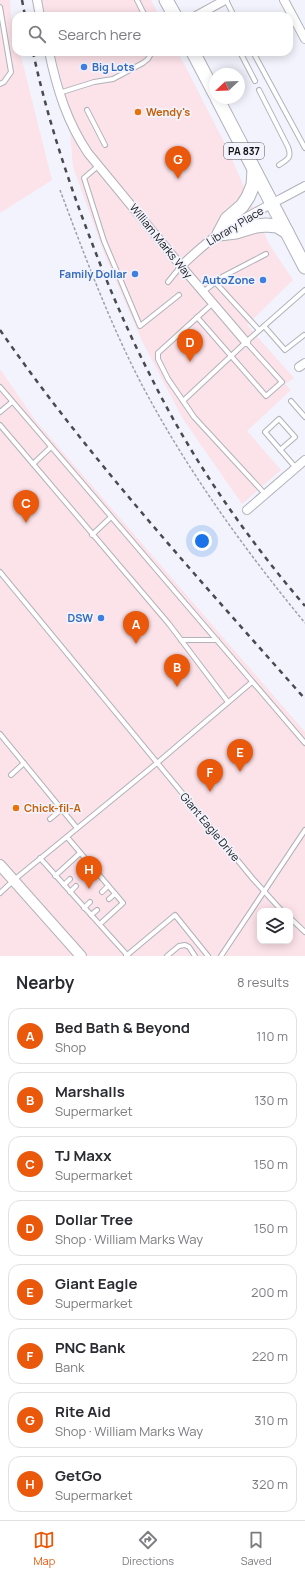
<!DOCTYPE html>
<meta charset="utf-8">
<style>
:root{--surface:#fff;--page:#f7f7f7;--text:#2b2b33;--muted:#7c7c81;--line:#e1e1e2;--accent:#ea580c}
body{margin:0;font-family:Manrope,sans-serif;background:var(--page);color:var(--text)}
.controls{position:absolute;right:12px;bottom:12px;display:grid;overflow:hidden;border-radius:8px;box-shadow:0 2px 10px #0003}
.controls button{width:36px;height:36px;display:grid;place-items:center;padding:0;border:0;border-bottom:1px solid var(--line);background:var(--surface);color:var(--text);font:20px sans-serif}
.compass{position:absolute;left:209px;top:68px;width:36px;height:36px;border-radius:50%;background:var(--surface);box-shadow:0 2px 10px #0003;rotate:247deg}
.you{position:absolute;left:202px;top:541px;width:14px;height:14px;margin:-10px;border:3px solid #fff;border-radius:50%;background:#1a73e8;box-shadow:0 0 0 6px #1a73e833}
.badge{display:grid;place-items:center;width:26px;height:26px;border-radius:50%;background:var(--accent);color:#fff;font-size:13px;font-weight:700}
.pin{position:absolute;translate:-50% -33px;filter:drop-shadow(0 1px 2px #0008)}
.pin::after{content:'';position:absolute;top:21px;width:14px;height:12px;background:inherit;clip-path:polygon(0 0,100% 0,50% 100%)}
.list{margin:0;padding:0;list-style:none}
h2{display:flex;justify-content:space-between;align-items:center;height:52px;margin:0;padding:0 16px;font-size:17px}
h2 small{font-size:13px;font-weight:400;color:var(--muted)}
.list li{display:grid;grid-template-columns:26px 1fr auto;gap:12px;align-items:center;box-sizing:border-box;height:56px;margin:0 8px 8px;padding:0 8px;border:1px solid var(--line);border-radius:12px}
.list b{display:block;font-size:15px;white-space:nowrap}
.list p{margin:0;font-size:13px;white-space:nowrap;color:var(--muted)}
.list em{font-size:13px;font-style:normal;color:var(--muted)}
.icon{flex:none;width:22px;height:22px;fill:none;stroke:currentColor;stroke-width:2;stroke-linecap:round;stroke-linejoin:round}
.map{position:relative;flex:none;width:305px;height:956px;overflow:hidden}
.search{position:absolute;background:var(--surface);box-shadow:0 2px 10px #0003;left:12px;right:12px;top:12px;height:44px;display:flex;align-items:center;gap:10px;box-sizing:border-box;padding:0 14px;border-radius:12px;color:var(--muted);font-size:15px}
.sheet{height:564px;background:var(--surface)}
nav{display:flex;justify-content:space-around;align-items:center;box-sizing:border-box;height:56px;border-top:1px solid var(--line);background:var(--surface);font-size:11px;color:var(--muted)}
nav a{display:grid;justify-items:center;gap:2px}
nav .on{color:var(--accent)}
.map>svg:first-child{display:block}
.commercial{fill:#fce2e9;fill-rule:evenodd}
.lines{fill:none;stroke-linecap:round;stroke-linejoin:round}
.service-casing{stroke:#b1b2ba;stroke-width:6}
.minor-casing{stroke:#b1b2ba;stroke-width:10}
.tertiary-casing{stroke:#b1b2ba;stroke-width:12}
.primary-casing{stroke:#b1b2ba;stroke-width:15}
.path{stroke:#9fa0a7;stroke-width:1.5;stroke-dasharray:3 2;stroke-linecap:butt}
.service{stroke:#fff;stroke-width:4}
.minor{stroke:#fff;stroke-width:8}
.tertiary{stroke:#fff;stroke-width:10}
.primary{stroke:#fff;stroke-width:13}
.rail{stroke:#494a4e;stroke-width:2.5;stroke-dasharray:5 5;stroke-linecap:butt}
.shop-dot{fill:#3f7fe0;stroke:#f2f3fc;stroke-width:1.5}
.food-dot{fill:#e8710a;stroke:#f2f3fc;stroke-width:1.5}
.labels{text-anchor:middle;stroke-width:3.5;stroke-linejoin:round;paint-order:stroke}
.shield{fill:#f2f3fc;stroke:#54555a;stroke-width:1}
.shield-label{font-size:10px;font-weight:bold;fill:#111114}
.shop-label{font-size:11px;font-weight:bold;fill:#366cbe;stroke:#f2f3fc;text-anchor:end}
.food-label{font-size:11px;font-weight:bold;fill:#c56008;stroke:#f2f3fc;text-anchor:start}
.street-label{font-size:11px;fill:#111114;stroke:#f2f3fc}
</style>
<div class="map">
<svg width="305" height="956" viewBox="0 0 305 956">
<rect width="100%" height="100%" fill="#f2f3fc"/>
<g class="commercial">
<polygon points="0,0 10,0 11,17 16,35 16,52 20,52 52,180 0,213"/>
<polygon points="42,0 151,0 159,16 46,16"/>
<polygon points="54,52 178,52 227,148 269,244 293,280 247,325 294,378 285,384 291,390 247,431 281,470 242,504 183,419 142,341 106,258 73,167 68,105"/>
<path d="M0 369 35 420 305 732V956H0ZM260 911H290V941H260Z"/>
</g>
<g class="lines">
<defs>
<g id="service">
<polyline points="137,0 145,16"/>
<polyline points="226,0 234,16"/>
<polyline points="0,7 11,72 4,82 0,84"/>
<polyline points="240,52 255,81"/>
<polyline points="253,52 305,148"/>
<path d="M259 90 288 147C292 158 288 159 279 165"/>
<polyline points="59,93 94,82 113,79 143,63 148,59 152,52"/>
<polyline points="87,110 105,145"/>
<polyline points="98,166 84,178 104,241 140,326 179,295"/>
<polyline points="168,282 181,266"/>
<polyline points="215,282 259,330"/>
<polyline points="203,292 222,277 266,254"/>
<polyline points="213,303 158,353 158,359 168,379 194,417 265,494"/>
<polyline points="197,317 266,396 282,382 246,342"/>
<polyline points="264,326 285,350 304,335"/>
<polyline points="0,387 305,743"/>
<polyline points="183,401 246,342 305,290"/>
<polyline points="291,401 305,417"/>
<polyline points="0,412 12,402"/>
<polyline points="0,425 169,624 228,702"/>
<polyline points="280,450 295,437 279,419 265,432 296,468"/>
<polyline points="33,464 51,447"/>
<polyline points="92,535 111,517"/>
<polyline points="0,572 253,879 282,911"/>
<polyline points="181,640 217,640"/>
<polyline points="0,734 77,828"/>
<polyline points="11,775 24,763"/>
<polyline points="50,819 62,809"/>
<polyline points="67,837 123,903 100,924"/>
<polyline points="40,858 128,956"/>
<polyline points="82,869 88,862"/>
<polyline points="88,875 94,870"/>
<polyline points="55,876 80,853"/>
<polyline points="64,885 70,879"/>
<polyline points="70,892 76,886"/>
<polyline points="102,892 108,886"/>
<polyline points="0,893 14,880 157,763 252,682"/>
<polyline points="109,899 115,894"/>
<polyline points="84,908 90,902"/>
<polyline points="91,915 97,910"/>
<polyline points="290,918 305,932"/>
<polyline points="126,956 175,915 208,956"/>
<polyline points="167,956 179,946 185,945 189,947 195,956"/>
<polyline points="221,956 305,830"/>
</g>
<g id="minor">
<polyline points="37,0 40,16"/>
<polyline points="284,0 305,39"/>
<polyline points="196,16 225,0"/>
<path d="M49 52C57 89 67 122 88 153L181 266 246 342"/>
<path d="M181 266C193 255 205 243 219 234 246 216 276 202 305 186"/>
<polyline points="299,367 305,363"/>
<polyline points="247,510 305,460"/>
</g>
<polyline id="tertiary" points="0,865 81,956"/>
<g id="primary">
<polyline points="166,0 175,16"/>
<polyline points="193,52 215,94"/>
<polyline points="217,98 305,267"/>
<polyline points="254,170 253,185 248,197 242,206 227,219 219,234 236,232 256,226 266,225 277,226 287,232"/>
</g>
</defs>
<use href="#service" class="service-casing"/>
<use href="#minor" class="minor-casing"/>
<use href="#tertiary" class="tertiary-casing"/>
<use href="#primary" class="primary-casing"/>
<path class="path" d="M60 190C84 254 110 324 142 385 187 470 244 549 305 623"/>
<use href="#service" class="service"/>
<use href="#minor" class="minor"/>
<use href="#tertiary" class="tertiary"/>
<use href="#primary" class="primary"/>
<g class="rail">
<polyline points="22,0 25,16"/>
<path d="M33 52C47 117 68 181 92 243 109 288 128 332 150 375 191 458 245 536 305 606"/>
<path d="M0 330C91 461 199 579 305 699"/>
</g>
</g>
<g class="shop-dot">
<circle cx="84" cy="67" r="4"/>
<circle cx="135" cy="274" r="4"/>
<circle cx="263" cy="280" r="4"/>
<circle cx="101" cy="618" r="4"/>
</g>
<g class="food-dot">
<circle cx="138" cy="112" r="4"/>
<circle cx="16" cy="808" r="4"/>
</g>
<g class="labels">
<rect class="shield" x="224" y="143" width="40" height="16" rx="3"/>
<g class="shield-label">
<text x="244" y="155">PA 837</text>
</g>
<g class="shop-label">
<text x="92" y="71" text-anchor="start">Big Lots</text>
<text x="127" y="278">Family Dollar</text>
<text x="255" y="284">AutoZone</text>
<text x="93" y="622">DSW</text>
</g>
<g class="food-label">
<text x="146" y="116">Wendy's</text>
<text x="24" y="812">Chick-fil-A</text>
</g>
<g class="street-label">
<text transform="translate(235 226) rotate(-31)" y="4">Library Place</text>
<text transform="translate(161 241) rotate(51)" y="4">William Marks Way</text>
<text transform="translate(210 827) rotate(50)" y="4">Giant Eagle Drive</text>
</g>
</g>
</svg>
<div class="controls">
<button><svg class="icon" aria-label="layers" viewBox="0 0 24 24"><path d="M12 4l9 5-9 5-9-5zM3 14l9 5 9-5"/></svg></button>
</div>
<svg class="compass" viewBox="-18 -18 36 36"><path d="M0-13l5 13h-10z" fill="#e53935"/><path d="M0 13l5-13h-10z" fill="#7c7c81"/></svg>
<div class="you"></div>
<div class="pin badge" style="left:136px;top:644px">A</div>
<div class="pin badge" style="left:177px;top:687px">B</div>
<div class="pin badge" style="left:26px;top:523px">C</div>
<div class="pin badge" style="left:190px;top:362px">D</div>
<div class="pin badge" style="left:240px;top:772px">E</div>
<div class="pin badge" style="left:210px;top:792px">F</div>
<div class="pin badge" style="left:178px;top:179px">G</div>
<div class="pin badge" style="left:89px;top:889px">H</div>
<div class="search"><svg class="icon" aria-label="search" viewBox="0 0 24 24"><circle cx="10" cy="10" r="6"/><path d="M15 15l6 6"/></svg>Search here</div>
</div>
<section class="sheet">
<h2>Nearby<small>8 results</small></h2>
<ul class="list">
<li><span class="badge">A</span><div><b>Bed Bath &amp; Beyond</b><p>Shop</p></div><em>110 m</em></li>
<li><span class="badge">B</span><div><b>Marshalls</b><p>Supermarket</p></div><em>130 m</em></li>
<li><span class="badge">C</span><div><b>TJ Maxx</b><p>Supermarket</p></div><em>150 m</em></li>
<li><span class="badge">D</span><div><b>Dollar Tree</b><p>Shop · William Marks Way</p></div><em>150 m</em></li>
<li><span class="badge">E</span><div><b>Giant Eagle</b><p>Supermarket</p></div><em>200 m</em></li>
<li><span class="badge">F</span><div><b>PNC Bank</b><p>Bank</p></div><em>220 m</em></li>
<li><span class="badge">G</span><div><b>Rite Aid</b><p>Shop · William Marks Way</p></div><em>310 m</em></li>
<li><span class="badge">H</span><div><b>GetGo</b><p>Supermarket</p></div><em>320 m</em></li>
</ul>
</section>
<nav>
<a class="on"><svg class="icon" aria-label="map" viewBox="0 0 24 24"><path d="M3 6l6-2 6 2 6-2v14l-6 2-6-2-6 2zM9 4v14M15 6v14"/></svg>Map</a>
<a><svg class="icon" aria-label="directions" viewBox="0 0 24 24"><path d="M12 3l9 9-9 9-9-9zM9 14v-3h6M13 9l2 2-2 2"/></svg>Directions</a>
<a><svg class="icon" aria-label="saved" viewBox="0 0 24 24"><path d="M7 4h10v16l-5-4-5 4z"/></svg>Saved</a>
</nav>
